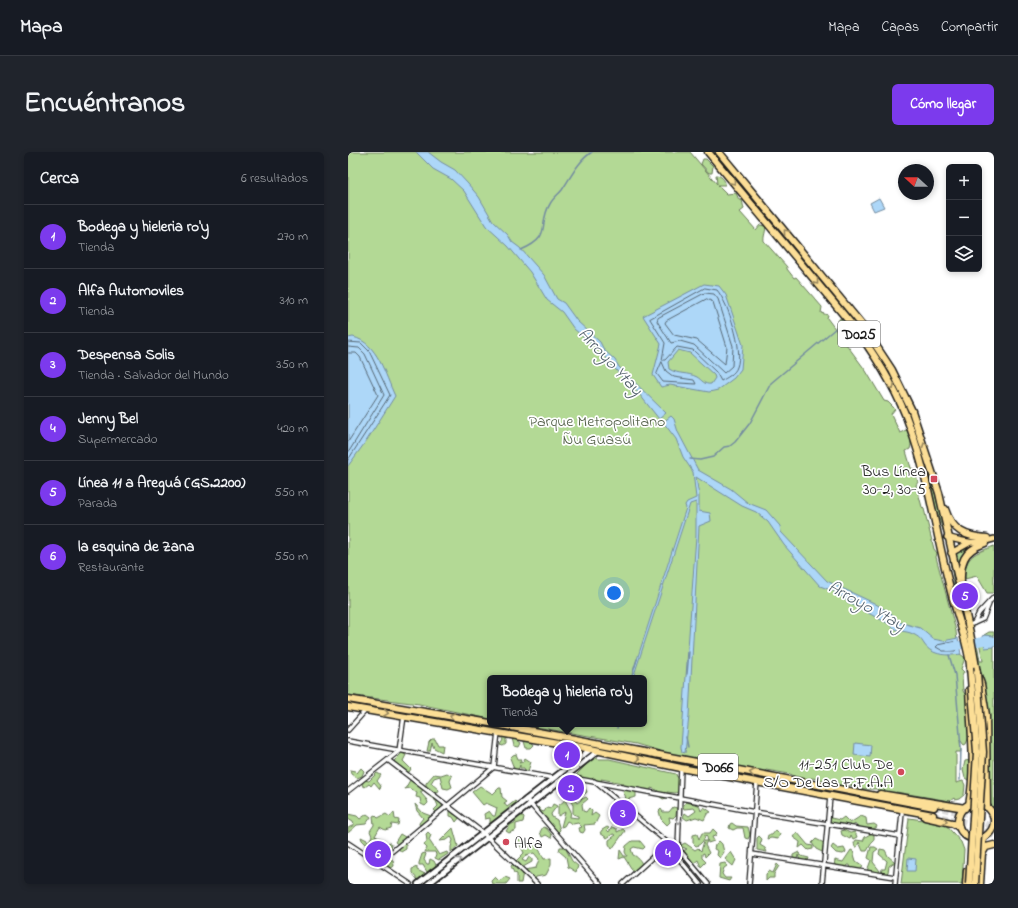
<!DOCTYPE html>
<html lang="es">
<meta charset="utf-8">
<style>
:root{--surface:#171b24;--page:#20242c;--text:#f1f3f6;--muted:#9ea1a6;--line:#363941;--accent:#7c3aed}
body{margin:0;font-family:"Indie Flower",sans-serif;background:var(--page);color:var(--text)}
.controls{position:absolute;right:12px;top:12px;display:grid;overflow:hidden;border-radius:6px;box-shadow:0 2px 6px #0003}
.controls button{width:36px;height:36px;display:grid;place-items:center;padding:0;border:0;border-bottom:1px solid var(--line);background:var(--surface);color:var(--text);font:20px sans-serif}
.compass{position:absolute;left:550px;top:12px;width:36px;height:36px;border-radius:50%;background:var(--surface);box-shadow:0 2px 6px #0003;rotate:291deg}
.you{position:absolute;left:266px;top:441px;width:14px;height:14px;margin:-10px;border:3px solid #fff;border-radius:50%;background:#1a73e8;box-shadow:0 0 0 6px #1a73e833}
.badge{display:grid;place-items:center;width:26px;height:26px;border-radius:50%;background:var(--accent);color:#fff;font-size:13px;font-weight:700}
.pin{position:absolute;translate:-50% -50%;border:2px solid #fff;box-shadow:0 1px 4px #0006}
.popup{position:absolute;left:139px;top:523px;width:160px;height:52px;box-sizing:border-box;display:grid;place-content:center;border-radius:6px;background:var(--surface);filter:drop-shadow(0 1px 3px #0005);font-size:13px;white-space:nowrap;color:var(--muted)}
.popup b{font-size:15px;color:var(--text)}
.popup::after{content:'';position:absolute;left:50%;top:100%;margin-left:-8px;border:8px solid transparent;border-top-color:var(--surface)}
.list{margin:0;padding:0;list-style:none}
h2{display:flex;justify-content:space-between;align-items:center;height:52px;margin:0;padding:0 16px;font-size:17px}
h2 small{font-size:13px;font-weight:400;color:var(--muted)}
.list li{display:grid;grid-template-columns:26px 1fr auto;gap:12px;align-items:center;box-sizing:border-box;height:64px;padding:0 16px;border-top:1px solid var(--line)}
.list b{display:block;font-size:15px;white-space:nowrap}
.list p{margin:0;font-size:13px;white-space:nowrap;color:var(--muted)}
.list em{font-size:13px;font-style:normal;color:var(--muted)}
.icon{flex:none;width:22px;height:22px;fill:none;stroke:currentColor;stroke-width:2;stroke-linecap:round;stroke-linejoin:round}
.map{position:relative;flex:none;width:646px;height:732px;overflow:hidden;border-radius:6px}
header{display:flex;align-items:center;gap:24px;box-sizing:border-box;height:56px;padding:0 20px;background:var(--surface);border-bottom:1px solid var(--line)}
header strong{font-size:19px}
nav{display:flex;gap:22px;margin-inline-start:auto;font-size:14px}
.intro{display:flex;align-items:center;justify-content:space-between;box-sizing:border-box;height:96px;padding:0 24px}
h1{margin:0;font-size:28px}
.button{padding:10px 18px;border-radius:6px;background:var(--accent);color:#fff;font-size:14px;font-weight:700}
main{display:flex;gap:24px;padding:0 24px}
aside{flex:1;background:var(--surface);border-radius:6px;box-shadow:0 2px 6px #0003}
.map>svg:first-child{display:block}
.green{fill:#b3d995;stroke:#687a58}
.water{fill:#add7f8;stroke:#738ca0;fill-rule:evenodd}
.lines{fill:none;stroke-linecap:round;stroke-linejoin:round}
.shore{stroke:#566774;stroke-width:1}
.stream{stroke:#738ca0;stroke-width:1.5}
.river{stroke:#add7f8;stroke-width:8}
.highway-tunnel{stroke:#ddd;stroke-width:6;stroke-dasharray:6 3;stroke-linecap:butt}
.street-casing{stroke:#1c1c1c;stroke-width:6}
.secondary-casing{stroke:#1c1c1c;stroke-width:8}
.primary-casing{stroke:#1c1c1c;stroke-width:8}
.highway-casing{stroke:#1c1c1c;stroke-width:9}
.street{stroke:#fff;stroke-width:3.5}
.secondary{stroke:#fff;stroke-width:4.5}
.primary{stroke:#fcde96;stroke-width:5}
.highway{stroke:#fcde96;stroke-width:6}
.highway-bridge-casing{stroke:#1c1c1c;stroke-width:9;stroke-linecap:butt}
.highway-bridge{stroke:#fcde96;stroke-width:6}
.oneway{stroke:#97875f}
.oneway2{stroke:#999}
.poi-dot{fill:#d1495b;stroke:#fff;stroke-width:1.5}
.labels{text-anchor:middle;stroke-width:3.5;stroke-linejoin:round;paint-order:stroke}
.shield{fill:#fff;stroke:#606060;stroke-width:1}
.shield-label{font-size:15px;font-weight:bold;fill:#1c1c1c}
.park-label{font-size:16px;fill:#515e46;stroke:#fff}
.poi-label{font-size:16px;fill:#1c1c1c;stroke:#fff;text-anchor:end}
.water-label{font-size:17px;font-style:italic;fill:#4f5d69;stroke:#fff}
</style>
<header>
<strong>Mapa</strong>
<nav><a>Mapa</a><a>Capas</a><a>Compartir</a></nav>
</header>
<div class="intro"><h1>Encuéntranos</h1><a class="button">Cómo llegar</a></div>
<main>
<aside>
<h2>Cerca<small>6 resultados</small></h2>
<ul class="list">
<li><span class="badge">1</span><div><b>Bodega y hieleria ro'y</b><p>Tienda</p></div><em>270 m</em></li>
<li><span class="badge">2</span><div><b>Alfa Automoviles</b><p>Tienda</p></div><em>310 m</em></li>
<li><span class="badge">3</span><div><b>Despensa Solis</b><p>Tienda · Salvador del Mundo</p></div><em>350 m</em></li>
<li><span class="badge">4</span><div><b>Jenny Bel</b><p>Supermercado</p></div><em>420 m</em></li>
<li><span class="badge">5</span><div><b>Línea 11 a Areguá (GS.2200)</b><p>Parada</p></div><em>550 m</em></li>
<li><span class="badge">6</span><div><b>la esquina de Zana</b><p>Restaurante</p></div><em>550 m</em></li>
</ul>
</aside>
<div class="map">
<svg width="646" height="732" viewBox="0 0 646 732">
<rect width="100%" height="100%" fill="#fff"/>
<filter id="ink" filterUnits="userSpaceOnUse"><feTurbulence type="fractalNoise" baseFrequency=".025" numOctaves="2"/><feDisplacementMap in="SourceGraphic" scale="8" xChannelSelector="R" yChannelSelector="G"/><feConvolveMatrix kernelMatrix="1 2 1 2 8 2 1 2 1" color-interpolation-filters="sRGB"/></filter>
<g filter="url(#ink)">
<g class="green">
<path d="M0 0H342L369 32 368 23C372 23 378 28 377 33H370L379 42 388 41 391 48H394L396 57 392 60 408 78 412 73 417 74C419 78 415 84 416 89L439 115V117L446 126 448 125 474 155 473 161 480 163 479 166 518 219 536 249 540 250 547 257 543 262 552 281 558 278C563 282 564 292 562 297L558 299 563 316 566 317 570 330 568 333 574 355 576 357 586 397 589 401 588 405 608 479 610 500 617 506 613 517 616 520 614 524 615 539 618 544V558L621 565 622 582 618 592 616 593 612 588 613 600H608V631L615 629 617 633 616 643 611 647 607 648 606 646 602 649 548 640 547 642 531 639 529 637H517L498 632 494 635 490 634 489 630 464 626 453 627 442 622 418 618 415 622 403 620 400 616 326 603 288 592 170 572H296V526H142V567L71 552 0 543Z"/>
<path d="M363 0H367L498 156 533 202 569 274 574 279 589 350 592 353 596 381 583 343 585 342 581 335 580 324H575C569 318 571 312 575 305L574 301H572L563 271 554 248 545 244 544 238 526 205 486 151 483 153C481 150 480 145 477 143 470 136 469 141 470 129Z"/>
<polygon points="355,7 358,7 365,14 364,21 361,21 353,12"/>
<polygon points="495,166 502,179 498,184 495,184 487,177 491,167"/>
<polygon points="622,393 614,404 610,416 606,402"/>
<path d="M646 394V439L644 441H639L629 424 617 427C616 403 628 401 646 394Z"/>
<polygon points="602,409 621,492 607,436"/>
<polygon points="641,480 646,480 646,662 641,651 639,556 627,491 629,491 632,509 635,509 631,490 634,489 636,483"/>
<polygon points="0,549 232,591 182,583 182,588 186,593 183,596 178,596 175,586 180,583 174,582 169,588 173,591 171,595 166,594 164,586 158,587 158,592 155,594 152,593 155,588 152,583 163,580 46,560 0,555"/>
<polygon points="84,587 87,587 90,593 95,593 94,600 86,596 84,591 82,599 79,599 81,590"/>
<polygon points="260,598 285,601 477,640 352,618"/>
<polygon points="54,601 58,603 55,609 63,617 61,620 58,621 48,617 46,609"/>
<polygon points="168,602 170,607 174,607 171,611 175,610 177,606 183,610 180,619 177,618 176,616 172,616 172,613 170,618 167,619 162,606 165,603"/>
<polygon points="246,605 250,607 261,607 328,622 329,625 331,625 331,640 327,641 319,640 319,642 322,645 315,647 311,644 309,638 303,636 303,639 291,640 288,639 288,645 280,647 282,654 280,657 272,650 274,647 278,648 277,643 275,641 277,638 275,631 253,627 255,631 228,626 229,622"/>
<polygon points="623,608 623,625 620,628 617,626 615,618 617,609"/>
<polygon points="13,616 16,619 14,624 9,626 3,622 2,618 7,619 9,621"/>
<polygon points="29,621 33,623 29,629 33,634 32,637 26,630 23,634 21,632 17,635 14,633 16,628 21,629"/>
<polygon points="99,621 104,624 102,629 104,635 100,637 95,636 92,624 86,626 83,631 91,638 90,641 78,638 78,631 86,622 93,623"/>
<polygon points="216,621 217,622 183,648 183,646"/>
<polygon points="62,628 76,638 72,640 79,648 80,651 77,654 73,652 72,646 68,645 69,641 61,636 57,637"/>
<polygon points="230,632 235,632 239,640 233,645 234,647 238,645 240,647 234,652 235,659 238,660 241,656 244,659 243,664 247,661 251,664 247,672 236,673 237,678 235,681 232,680 231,676 234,675 230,671 225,672 219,669 216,674 213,675 217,660 210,664 210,654 217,648 223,659 222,665 230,666 230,664 225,662 225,653 221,647 225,641 227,643 226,647 229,651 233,648 233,640 228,638 228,636"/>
<polygon points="132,634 145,642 151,636 153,636 154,645 159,649 156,651 159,655 167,649 170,652 177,652 168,660 168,664 175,664 176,665 175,670 168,672 168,678 161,681 158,679 162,673 168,670 162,665 159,669 157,668 151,673 153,677 151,680 146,681 142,680 144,673 142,672 142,666 137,667 136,662 141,659 145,664 147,664 149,656 138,651 135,653 124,640"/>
<polygon points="81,642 93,651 95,656 89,661 86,658 90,654 88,649 81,644"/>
<polygon points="338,650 351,653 353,659 356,655 363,660 359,662 356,668 348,665 339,668 335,665 337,661 341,664 348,659 346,656 336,657 335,654"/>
<polygon points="67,652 75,661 83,664 84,666 79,667 72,676 71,671 75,666 69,659"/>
<path d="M205 652 209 654 203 662 204 665 209 668 212 678 210 680 202 674C201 665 194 663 189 658L190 655 193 659 196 660 199 655 203 656Z"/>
<polygon points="325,655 329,656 328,663 325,666 321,665 322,670 319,673 313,667 311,659 313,657 315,660 321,660"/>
<polygon points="102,657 105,659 105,662 109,662 112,665 108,670 105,665 102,664"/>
<polygon points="46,660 47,667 51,668 50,673 44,672 43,676 37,678 32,675 27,684 34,687 31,692 25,697 25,691 18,692 14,688 13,685 21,689 24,684 22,679 26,673 25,664 27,663 30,666 38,662 42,665"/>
<polygon points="0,662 9,664 12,667 19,662 23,665 18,672 9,673 0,681 0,676 6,673 5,670 0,667"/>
<polygon points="513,664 518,666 519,673 526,672 529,674 528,676 517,678 507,672 503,675 496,672 488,675 481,668 483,666 492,668 496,665 502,671"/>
<polygon points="561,666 596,671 613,690 616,698 614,732 553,732"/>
<polygon points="384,671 388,674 400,675 402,683 400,687 397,686 395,676 389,676 385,678 381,676 382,672"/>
<polygon points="195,675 198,676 204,683 203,686 198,683 194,685 192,680"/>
<polygon points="259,675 261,676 259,678 261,680 264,675 269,677 269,680 275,677 277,679 264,697 261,692 261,688 268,683 265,682 259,686 252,681 254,678"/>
<polygon points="105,676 110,694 103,700 103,695 105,688 103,685 99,688 92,689"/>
<path d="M365 677 369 681 367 684 364 685 366 689 360 691 359 685 357 683C357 687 353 693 348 694L345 691V683L349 682 351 687 354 681H362Z"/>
<polygon points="428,678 432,682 430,687 423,686 419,687 420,683 424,683"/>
<polygon points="496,678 502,681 507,680 509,685 505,687 503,683 502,687 494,683 493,679"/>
<polygon points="80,680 83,683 81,688 91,703 99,700 100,702 91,708 87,706 88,703 87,700 77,700 79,696 76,693 79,689 78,682"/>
<polygon points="449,680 460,693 465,694 465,697 460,698 455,693 451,696 452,690 445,685"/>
<polygon points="524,681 526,683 526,687 519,699 515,699 511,690 509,695 507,695 506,691 508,688 515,689 517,685"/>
<polygon points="52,682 57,685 56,688 58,692 58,697 53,700 51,697 52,694 47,690"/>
<polygon points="411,684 414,687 412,693 417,696 419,700 409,698 409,686"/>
<polygon points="134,685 129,690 129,693 121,696 91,719 92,721 83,726 82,728 77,728"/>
<polygon points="172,685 179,689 179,696 188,691 196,707 203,706 203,713 198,723 188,725 185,731 182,729 176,718 188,716 191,707 186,701 178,703 174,708 178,710 181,705 184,707 184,710 175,715 168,714 168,717 175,720 173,731 169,731 169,722 166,721 163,714 176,701 170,688"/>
<polygon points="468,687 476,691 474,700 468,697 464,691"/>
<path d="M284 689H292L297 695 295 697 286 695 283 697 285 703C289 704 294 710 294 713L285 719 276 705 271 707 272 698 276 704H279L277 700 278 694Z"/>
<polygon points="356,689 359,689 357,693 361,701 357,705 356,701 354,702 354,706 358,710 353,715 350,708 346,711 335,701 335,699 339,697 334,695 333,693 337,691 347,698 350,696 353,699"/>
<polygon points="371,689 374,692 376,700 372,706 369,703 370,699 366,697 367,693"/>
<polygon points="41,690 44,692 42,698 36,704 34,702 37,694"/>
<polygon points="485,693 490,697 496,696 498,700 495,702 488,701 483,696"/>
<polygon points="212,695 217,695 224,709 230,714 228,720 220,715 218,705 211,699"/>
<polygon points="523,695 527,695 530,697 526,700 525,710 532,719 529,723 519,719 523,708 520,706"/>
<polygon points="532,697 537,698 540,704 547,710 541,714 540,720 537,724 533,722 534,717 537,717 539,709 531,702"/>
<polygon points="503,698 505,699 508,709 515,714 513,718 503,718 502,713 500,713 498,716 486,714 487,708 495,710"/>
<polygon points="383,700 388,708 385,714 377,707"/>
<polygon points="451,700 453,704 461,706 460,709 459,707 457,709 452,709 450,703 449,707 445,707 445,703"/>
<polygon points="77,701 78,702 76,708 79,712 81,712 82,707 86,709 88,713 86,717 84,716 79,720 75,713 71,713 71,711 74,702"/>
<polygon points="40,706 45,708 46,714 42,717 38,713 34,713 35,709 38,709"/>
<polygon points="377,711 379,714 376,716 374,722 377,726 383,726 381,729 371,726 372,712"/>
<polygon points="429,712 431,714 426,722 426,726 421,726 418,729 418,722 421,719 425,721"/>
<polygon points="69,715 69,718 77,722 74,727 70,728 64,721 64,717"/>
<polygon points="147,725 151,729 157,725 162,727 158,732 144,732 143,729"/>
</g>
<g class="water">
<polygon points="68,0 80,0 93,10 107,18 120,32 131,45 145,69 160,83 164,90 172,96 196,123 209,147 216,151 229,169 252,190 256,198 267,208 271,215 318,261 311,267 284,233 272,223 254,200 226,177 214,160 199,148 182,120 160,94 138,74 116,39 103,27 85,17"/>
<polygon points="531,46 536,55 526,59 522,51"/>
<path d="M356 132 371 134 378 143 395 193 393 217 386 226 370 238 361 240 322 233 313 235 305 223 313 192 295 164ZM330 198 342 201 366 223 367 226 363 232C356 233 354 228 349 225 339 220 331 223 321 217L320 210Z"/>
<path d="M5 185C30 191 37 223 47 244L19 288 0 314V186Z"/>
<path d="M323 264 326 267 330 280 350 318 383 337 400 351 418 358 432 374 433 380 479 429 526 451 541 460 551 470 572 476 585 487 595 489 610 486 613 502C601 504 584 504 576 492 573 487 571 485 565 482 557 478 549 481 543 473L501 451 488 440 472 434 436 393 420 370 408 360 394 354 348 325 351 344V359L362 361 363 369 351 374 341 564 337 601 334 600 333 595 348 384V350L342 352 285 526H283L338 356 337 353 339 350 348 346 345 320 335 305 328 287 315 270Z"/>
<polygon points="637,483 646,484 646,495 637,496 634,484"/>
<polygon points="507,591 523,593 522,605 506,603"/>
<polygon points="560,706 568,707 567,719 559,719"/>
</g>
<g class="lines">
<g class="shore">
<path d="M357 136 369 138C380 151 396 198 389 215 387 222 378 226 373 229L368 220 345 198 329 195 317 208H314L317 191 302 167Z"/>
<polygon points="357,141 366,142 370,147 385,194 384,214 376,221 346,193 332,189 323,191 309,169 310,166"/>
<polygon points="359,147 365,150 379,195 377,212 349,188 326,183 317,171 318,169"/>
<polyline points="0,190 13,191 21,199 42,243 0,308"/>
<polyline points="0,195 11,196 17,202 36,243 0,301"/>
<polyline points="0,201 8,201 12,205 30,243 0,290"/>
<polygon points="314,210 318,219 326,225 346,228 348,232 315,230 309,222"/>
<polygon points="606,490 608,497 607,499 595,499 588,495 590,493"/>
</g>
<g class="stream">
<path d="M173 98C206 84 189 73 202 52 205 46 210 43 214 38 223 25 230 9 244 0"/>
<polyline points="342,307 352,308 365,305 376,295 382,294 387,290 402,271 423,231 488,176"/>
<polyline points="601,503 607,523 613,595 612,628"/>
<polyline points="285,520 289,507"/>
<polyline points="339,522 341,500"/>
<polyline points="269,576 270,572"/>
<polyline points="338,585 340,595"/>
</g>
<polyline class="river" points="601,495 636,489 646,489"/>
<g class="highway-tunnel">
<polyline points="586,655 618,662 646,676"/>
<polyline points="585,663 622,671 646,684"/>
</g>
<defs>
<g id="street">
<polyline points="626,471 631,461 646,445"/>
<polyline points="624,472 635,467 641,452"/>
<polyline points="0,578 18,558"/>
<polyline points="0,589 205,626"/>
<polyline points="40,608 135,681 189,732"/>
<polyline points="221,621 225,626 407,660 552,684"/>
<polyline points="246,629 320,691 330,696 360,732"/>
<polyline points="0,639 51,599 56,564"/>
<polyline points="178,647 252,732"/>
<polyline points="0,691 62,732"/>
<polyline points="320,691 322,696 352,732"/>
<polyline points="326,700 330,696 333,616"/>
<polyline points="404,702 547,725"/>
<polyline points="30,711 146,615 150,580"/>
<polyline points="275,732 320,691"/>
<polyline points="401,732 409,630"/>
<polyline points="474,732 482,645"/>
<polyline points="547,732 554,661"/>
</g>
<g id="secondary">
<polyline points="70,732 243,597"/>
<polyline points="80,732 250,599"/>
</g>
<g id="primary">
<path d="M599 385C616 390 629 393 646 387"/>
<polyline points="603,401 621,391"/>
</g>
<g id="highway">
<path d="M360 0 510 180C531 209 550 240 562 275 581 327 588 383 602 436 606 455 624 502 622 519"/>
<polyline points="371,0 515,174 544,218 564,259 591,341 622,481 629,521 633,532 638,563 639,655"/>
<path d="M597 357C604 379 618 385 639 386"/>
<path d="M613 433C612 410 615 399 637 391"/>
<polyline points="0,547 142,571"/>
<polyline points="0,555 233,595 333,616 585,663"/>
<polyline points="148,572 586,655"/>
<polyline points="224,594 230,601 229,608"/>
<polyline points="532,642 617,656"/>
<circle cx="628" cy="669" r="18"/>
<path d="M621 653C628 615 623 576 621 538"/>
<polyline points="577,665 604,671 611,675"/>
<polyline points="635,700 638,695 646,693"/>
<polyline points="618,732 619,719"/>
<polyline points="632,732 635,685"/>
</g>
</defs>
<use href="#street" class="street-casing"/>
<use href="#secondary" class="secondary-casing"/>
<use href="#primary" class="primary-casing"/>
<use href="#highway" class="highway-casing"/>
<use href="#street" class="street"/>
<use href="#secondary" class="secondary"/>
<use href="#primary" class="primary"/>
<use href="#highway" class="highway"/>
<defs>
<g id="highway-bridge">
<polyline points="621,732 629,600 622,515"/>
<polyline points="627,732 635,600 629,521"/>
</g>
</defs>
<use href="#highway-bridge" class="highway-bridge-casing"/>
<use href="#highway-bridge" class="highway-bridge"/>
</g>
<defs><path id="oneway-chevron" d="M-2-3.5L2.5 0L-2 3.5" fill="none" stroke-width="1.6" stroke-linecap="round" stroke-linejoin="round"/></defs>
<g class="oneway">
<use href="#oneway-chevron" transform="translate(385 30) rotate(50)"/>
<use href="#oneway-chevron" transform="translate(438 80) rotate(-130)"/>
<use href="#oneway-chevron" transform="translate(468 130) rotate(51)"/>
<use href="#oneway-chevron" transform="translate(544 235) rotate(63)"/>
<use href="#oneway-chevron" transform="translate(577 293) rotate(-108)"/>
<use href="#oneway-chevron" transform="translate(38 561) rotate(9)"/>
<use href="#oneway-chevron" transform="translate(104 564) rotate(-170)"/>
<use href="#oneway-chevron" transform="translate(289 607) rotate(12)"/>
<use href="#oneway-chevron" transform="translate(404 621) rotate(-170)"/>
<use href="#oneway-chevron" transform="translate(597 669) rotate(13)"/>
</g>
<g class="oneway2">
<use href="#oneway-chevron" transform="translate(163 659) rotate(141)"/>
<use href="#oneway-chevron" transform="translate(331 669) rotate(93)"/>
<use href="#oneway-chevron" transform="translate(111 708) rotate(-38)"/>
</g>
</g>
<g class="poi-dot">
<rect x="582" y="323" width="8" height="8" rx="2"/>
<circle cx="553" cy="620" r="4"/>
<circle cx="158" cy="690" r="4"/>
</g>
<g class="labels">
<g class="shield">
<rect x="490" y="169" width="42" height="26" rx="3"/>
<rect x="350" y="602" width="40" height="26" rx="3"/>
</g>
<g class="shield-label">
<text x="511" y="187">D025</text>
<text x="370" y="620">D066</text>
</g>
<g class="park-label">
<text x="249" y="274">Parque Metropolitano<tspan x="249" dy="18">Ñu Guasú</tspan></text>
</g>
<g class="poi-label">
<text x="578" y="324">Bus Línea<tspan x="578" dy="18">30-2, 30-5</tspan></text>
<text x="545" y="617">11-251 Club De<tspan x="545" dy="18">S/O De Las F.F.A.A</tspan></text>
<text x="166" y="696" text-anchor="start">Alfa</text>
</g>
<g class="water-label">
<text transform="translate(263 209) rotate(47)" y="6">Arroyo Ytay</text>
<text transform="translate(519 453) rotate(29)" y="6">Arroyo Ytay</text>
</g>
</g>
</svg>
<div class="controls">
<button>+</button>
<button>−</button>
<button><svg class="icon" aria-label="layers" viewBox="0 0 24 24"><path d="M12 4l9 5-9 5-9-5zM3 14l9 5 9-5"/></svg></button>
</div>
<svg class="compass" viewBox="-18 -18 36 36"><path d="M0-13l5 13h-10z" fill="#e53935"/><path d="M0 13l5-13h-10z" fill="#9ea1a6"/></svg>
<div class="you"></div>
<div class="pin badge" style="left:219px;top:603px">1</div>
<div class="popup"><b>Bodega y hieleria ro'y</b>Tienda</div>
<div class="pin badge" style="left:223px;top:636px">2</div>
<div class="pin badge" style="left:275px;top:661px">3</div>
<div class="pin badge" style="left:320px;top:701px">4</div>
<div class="pin badge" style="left:617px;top:444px">5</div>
<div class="pin badge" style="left:30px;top:702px">6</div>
</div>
</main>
